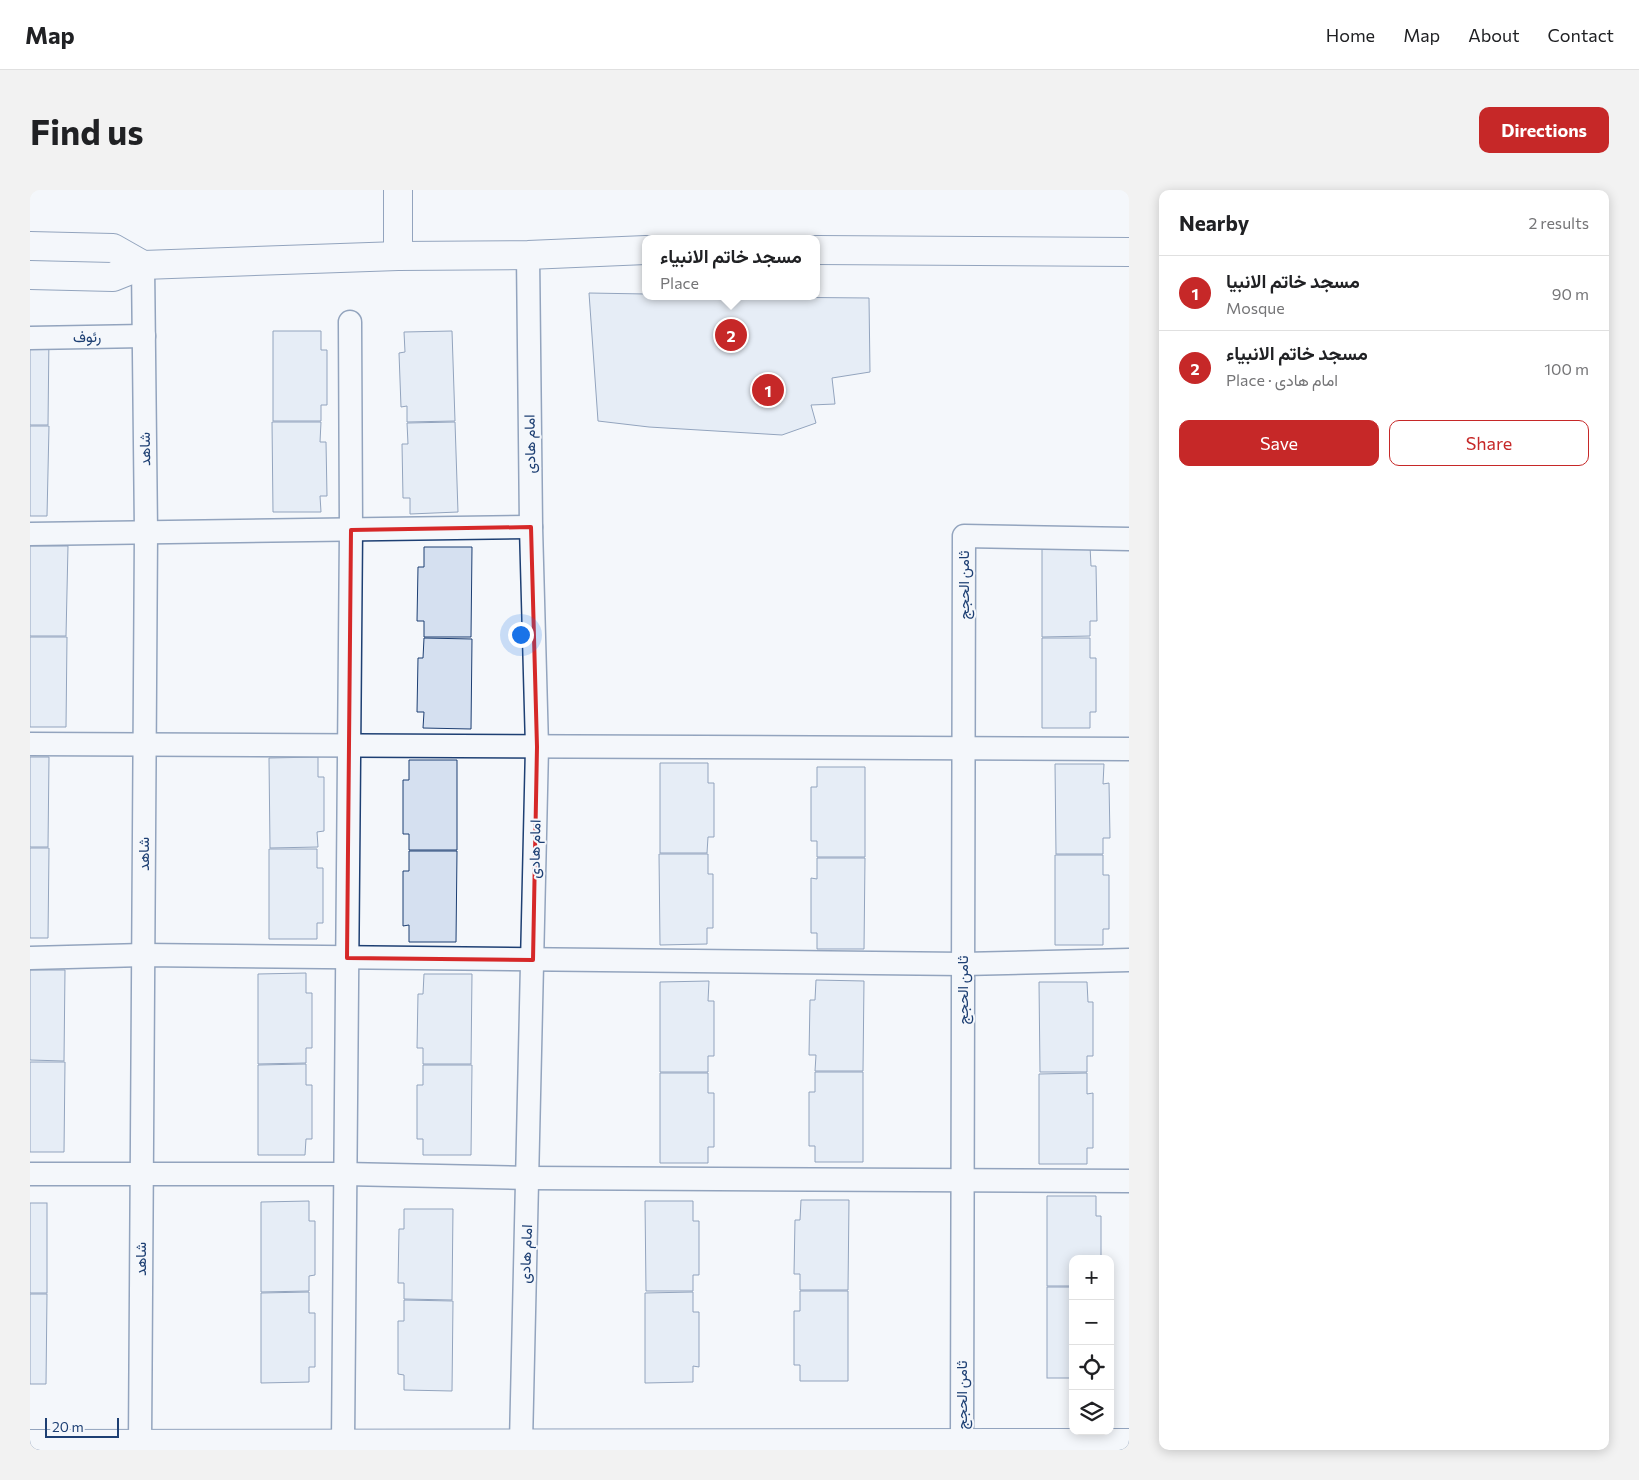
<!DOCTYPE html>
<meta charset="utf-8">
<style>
:root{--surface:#fff;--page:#f2f2f2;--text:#202124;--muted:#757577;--line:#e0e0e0;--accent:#c62828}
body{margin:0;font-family:Commissioner,Vazirmatn,sans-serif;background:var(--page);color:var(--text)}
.controls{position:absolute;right:15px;bottom:15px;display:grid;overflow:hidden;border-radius:10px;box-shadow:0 2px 12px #0003}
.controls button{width:45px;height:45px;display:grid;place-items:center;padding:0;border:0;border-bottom:1px solid var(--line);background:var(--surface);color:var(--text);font:25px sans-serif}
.scale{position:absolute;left:15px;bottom:12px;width:74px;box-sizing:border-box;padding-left:5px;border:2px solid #1d3f73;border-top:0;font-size:14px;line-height:18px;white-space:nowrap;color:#1d3f73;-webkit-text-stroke:4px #f4f7fb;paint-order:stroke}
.you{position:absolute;left:490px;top:444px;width:18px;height:18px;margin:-12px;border:4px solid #fff;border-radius:50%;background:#1a73e8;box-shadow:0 0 0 8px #1a73e833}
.badge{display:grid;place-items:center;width:32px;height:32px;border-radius:50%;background:var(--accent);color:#fff;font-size:16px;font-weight:700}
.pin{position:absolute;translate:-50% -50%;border:2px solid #fff;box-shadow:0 1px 5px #0006}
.popup{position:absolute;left:612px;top:45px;width:178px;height:65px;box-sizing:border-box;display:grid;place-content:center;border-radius:10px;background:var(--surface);filter:drop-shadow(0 1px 4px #0005);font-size:16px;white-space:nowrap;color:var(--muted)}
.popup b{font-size:19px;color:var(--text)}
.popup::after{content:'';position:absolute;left:50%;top:100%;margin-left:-10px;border:10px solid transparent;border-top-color:var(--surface)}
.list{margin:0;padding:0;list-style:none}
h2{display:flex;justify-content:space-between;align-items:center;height:65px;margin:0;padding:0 20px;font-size:21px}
h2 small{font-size:16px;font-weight:400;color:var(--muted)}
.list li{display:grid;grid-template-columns:32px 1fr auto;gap:15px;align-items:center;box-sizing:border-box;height:75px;padding:0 20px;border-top:1px solid var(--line)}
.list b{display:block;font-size:19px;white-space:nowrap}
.list p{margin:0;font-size:16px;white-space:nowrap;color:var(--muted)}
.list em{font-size:16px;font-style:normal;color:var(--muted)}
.actions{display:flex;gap:10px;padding:15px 20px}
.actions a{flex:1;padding:11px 0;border:1px solid var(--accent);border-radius:10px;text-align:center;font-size:18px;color:var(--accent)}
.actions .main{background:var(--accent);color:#fff}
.icon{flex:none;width:28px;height:28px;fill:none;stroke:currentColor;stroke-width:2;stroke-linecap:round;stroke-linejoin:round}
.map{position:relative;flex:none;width:1099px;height:1260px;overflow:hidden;border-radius:10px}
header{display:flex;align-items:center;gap:30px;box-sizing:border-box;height:70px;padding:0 25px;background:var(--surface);border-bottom:1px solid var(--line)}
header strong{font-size:24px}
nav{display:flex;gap:28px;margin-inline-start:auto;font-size:18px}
.intro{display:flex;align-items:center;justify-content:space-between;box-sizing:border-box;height:120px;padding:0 30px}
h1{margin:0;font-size:35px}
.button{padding:12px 22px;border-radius:10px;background:var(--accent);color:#fff;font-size:18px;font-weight:700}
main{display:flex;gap:30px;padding:0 30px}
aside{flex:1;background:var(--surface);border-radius:10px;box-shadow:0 2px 12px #0003}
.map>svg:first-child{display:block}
.building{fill:#d5e0f0;stroke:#1d3f73}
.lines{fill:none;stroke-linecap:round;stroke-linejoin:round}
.minor-casing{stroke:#1d3f73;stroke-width:25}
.tertiary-casing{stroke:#1d3f73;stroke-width:30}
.minor{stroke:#f4f7fb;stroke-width:22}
.tertiary{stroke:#f4f7fb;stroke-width:28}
.marked{fill:none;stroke:#d62828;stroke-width:4;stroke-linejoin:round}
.labels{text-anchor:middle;stroke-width:4;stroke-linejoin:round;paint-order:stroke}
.street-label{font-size:15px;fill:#1d3f73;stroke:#f4f7fb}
</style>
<header>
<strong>Map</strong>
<nav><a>Home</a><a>Map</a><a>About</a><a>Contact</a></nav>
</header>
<div class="intro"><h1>Find us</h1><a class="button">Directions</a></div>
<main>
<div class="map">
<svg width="1099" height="1260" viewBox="0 0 1099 1260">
<rect width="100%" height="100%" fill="#f4f7fb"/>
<g class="building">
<polygon points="559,103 616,104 616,106 839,108 840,182 802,188 805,214 781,215 786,233 752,245 619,237 568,231"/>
<polygon points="243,141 291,141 291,160 297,160 297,215 291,215 291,231 243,231"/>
<polygon points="422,141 425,231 377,232 377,216 371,217 369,163 375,162 374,142"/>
<polygon points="0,145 19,145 18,235 0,235"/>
<polygon points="242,232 291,232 290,252 296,252 297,306 290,306 291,322 243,322"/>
<polygon points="425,232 428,322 380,324 380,308 373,308 372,254 378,254 377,233"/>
<polygon points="0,236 19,236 17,326 0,326"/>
<polygon points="0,356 38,356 36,446 0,446"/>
<polygon points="1060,356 1061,376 1066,376 1067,431 1060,431 1060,446 1012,447 1012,357"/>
<polygon points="394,357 442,357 441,447 394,447 394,431 387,431 388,377 394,377"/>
<polygon points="0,447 37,447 36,537 0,537"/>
<polygon points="394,448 442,449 441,539 393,538 394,522 387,522 388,468 393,468"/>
<polygon points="1012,448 1060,448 1060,468 1066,468 1066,522 1060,522 1060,538 1012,538"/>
<polygon points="0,567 19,567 18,657 0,657"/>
<polygon points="288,567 288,587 294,587 294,641 287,642 288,657 240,658 239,568"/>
<polygon points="379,570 427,570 427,660 379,660 379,644 373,644 373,590 379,590"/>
<polygon points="630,573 678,573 678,593 684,593 684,647 678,647 677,663 630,663"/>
<polygon points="1025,574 1074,574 1073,594 1079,593 1080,648 1073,648 1073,664 1026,664"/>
<polygon points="787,577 835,577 835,667 787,667 787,651 781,651 781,597 787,597"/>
<polygon points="0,658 19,658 18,748 0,748"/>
<polygon points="239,659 287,659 287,678 293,678 293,733 287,733 287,749 239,749"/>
<polygon points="379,661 427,661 426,752 379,752 379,735 373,736 373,681 379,681"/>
<polygon points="629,664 678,664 678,684 683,684 683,738 677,738 677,754 630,755"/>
<polygon points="1025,665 1073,665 1073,685 1079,685 1079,739 1073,739 1073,755 1025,755"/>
<polygon points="787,668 835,668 834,759 787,759 787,743 781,743 781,688 787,689"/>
<polygon points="0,780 35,780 34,871 0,870"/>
<polygon points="276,783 276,803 282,803 282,858 276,858 276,873 228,874 228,784"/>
<polygon points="394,784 442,784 441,874 393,874 393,858 387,858 388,804 393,804"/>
<polygon points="786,790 834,791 833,881 785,881 786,865 779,865 780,810 785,810"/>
<polygon points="679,791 678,811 684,811 684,866 678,866 678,882 630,882 630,792"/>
<polygon points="1009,792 1057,792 1058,812 1063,812 1063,866 1057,866 1057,882 1010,882"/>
<polygon points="0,872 35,872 34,962 0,962"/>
<polygon points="276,874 276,895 282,895 282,949 276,949 275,965 228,965 228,875"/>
<polygon points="393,875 442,875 441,965 393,965 393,949 387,949 387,895 393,895"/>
<polygon points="785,882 833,882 833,972 785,972 785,956 779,956 779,902 785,902"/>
<polygon points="630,883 678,883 678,903 684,903 684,957 678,957 678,973 630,973"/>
<polygon points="1057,883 1057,904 1063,903 1063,958 1057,958 1057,974 1009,974 1009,884"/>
<polygon points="1017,1006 1066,1006 1066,1026 1071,1026 1071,1069 1043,1069 1043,1096 1017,1096"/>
<polygon points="771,1010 819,1010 818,1100 770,1100 770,1084 764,1084 765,1030 770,1030"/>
<polygon points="279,1011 279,1031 285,1031 285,1085 279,1086 279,1101 231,1102 231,1012"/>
<polygon points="615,1011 663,1011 663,1031 669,1031 669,1085 663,1085 663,1101 616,1101"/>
<rect x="0" y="1013" width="17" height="90"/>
<polygon points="374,1019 423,1019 422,1110 374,1109 374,1093 368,1093 369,1039 374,1039"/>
<rect x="1017" y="1097" width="26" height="91"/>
<polygon points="770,1101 818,1101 818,1191 770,1191 770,1175 764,1175 764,1121 770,1121"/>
<polygon points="279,1102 279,1123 285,1123 285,1177 279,1177 279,1192 231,1193 231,1103"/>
<polygon points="663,1102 663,1122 669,1122 669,1177 663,1176 663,1192 615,1193 615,1103"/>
<polygon points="0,1104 17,1104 16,1194 0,1194"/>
<polygon points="374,1110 423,1111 422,1201 374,1200 374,1185 368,1184 368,1131 374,1131"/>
</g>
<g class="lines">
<defs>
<g id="minor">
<polyline points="0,148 114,146"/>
<polyline points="0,344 501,337"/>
<polyline points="0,554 1099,559"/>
<polyline points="0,768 113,765 933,774 1099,770"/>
<polyline points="0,984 315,984 498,988 1099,991"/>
<polyline points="313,1253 321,340 320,132"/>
<polyline points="491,1253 507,557 501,337 498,65"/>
<polyline points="110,1254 116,342 113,75"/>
<polyline points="932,1255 934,346 1099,349"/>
</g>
<g id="tertiary">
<polyline points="0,56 83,58 113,75"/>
<polyline points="786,60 1099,62"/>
<polyline points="368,66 368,0"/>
<polyline points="0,85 83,87 113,75 368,66 498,65 616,60"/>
<polyline points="0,1254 1099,1253"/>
</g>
</defs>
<use href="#minor" class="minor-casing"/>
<use href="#tertiary" class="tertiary-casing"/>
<use href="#minor" class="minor"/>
<use href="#tertiary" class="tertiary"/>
</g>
<path d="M0 0H1099V1260H0ZM501 337 507 557 503 770 317 768 321 340Z" fill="#f4f7fb" fill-opacity=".55" fill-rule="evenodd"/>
<path class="marked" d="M501 337 507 557 503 770 317 768 321 340Z"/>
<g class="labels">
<g class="street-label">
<text transform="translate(57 147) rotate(-1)" y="5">رئوف</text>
<text transform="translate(500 254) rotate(-91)" y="5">امام هادی</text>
<text transform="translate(115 259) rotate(-91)" y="5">شاهد</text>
<text transform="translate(934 395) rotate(-90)" y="5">ثامن الحجج</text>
<text transform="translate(505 659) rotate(-89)" y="5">امام هادی</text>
<text transform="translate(114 664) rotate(-90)" y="5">شاهد</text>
<text transform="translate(933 800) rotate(-90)" y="5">ثامن الحجج</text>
<text transform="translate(496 1064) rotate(-88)" y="5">امام هادی</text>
<text transform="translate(111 1069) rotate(-90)" y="5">شاهد</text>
<text transform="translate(932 1205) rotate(-90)" y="5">ثامن الحجج</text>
</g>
</g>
</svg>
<div class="controls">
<button>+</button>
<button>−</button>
<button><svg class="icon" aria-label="locate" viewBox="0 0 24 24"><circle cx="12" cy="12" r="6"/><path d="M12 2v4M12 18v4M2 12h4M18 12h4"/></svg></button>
<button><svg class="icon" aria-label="layers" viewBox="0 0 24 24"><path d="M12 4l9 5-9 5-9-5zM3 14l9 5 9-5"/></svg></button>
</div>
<div class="scale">20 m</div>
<div class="you"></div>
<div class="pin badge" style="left:738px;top:200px">1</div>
<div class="pin badge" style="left:701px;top:145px">2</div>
<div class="popup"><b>مسجد خاتم الانبیاء</b>Place</div>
</div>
<aside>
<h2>Nearby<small>2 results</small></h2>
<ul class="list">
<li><span class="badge">1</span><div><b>مسجد خاتم الانبیا</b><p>Mosque</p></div><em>90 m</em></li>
<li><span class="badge">2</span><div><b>مسجد خاتم الانبیاء</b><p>Place · امام هادی</p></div><em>100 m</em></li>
</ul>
<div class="actions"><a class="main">Save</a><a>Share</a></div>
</aside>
</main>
